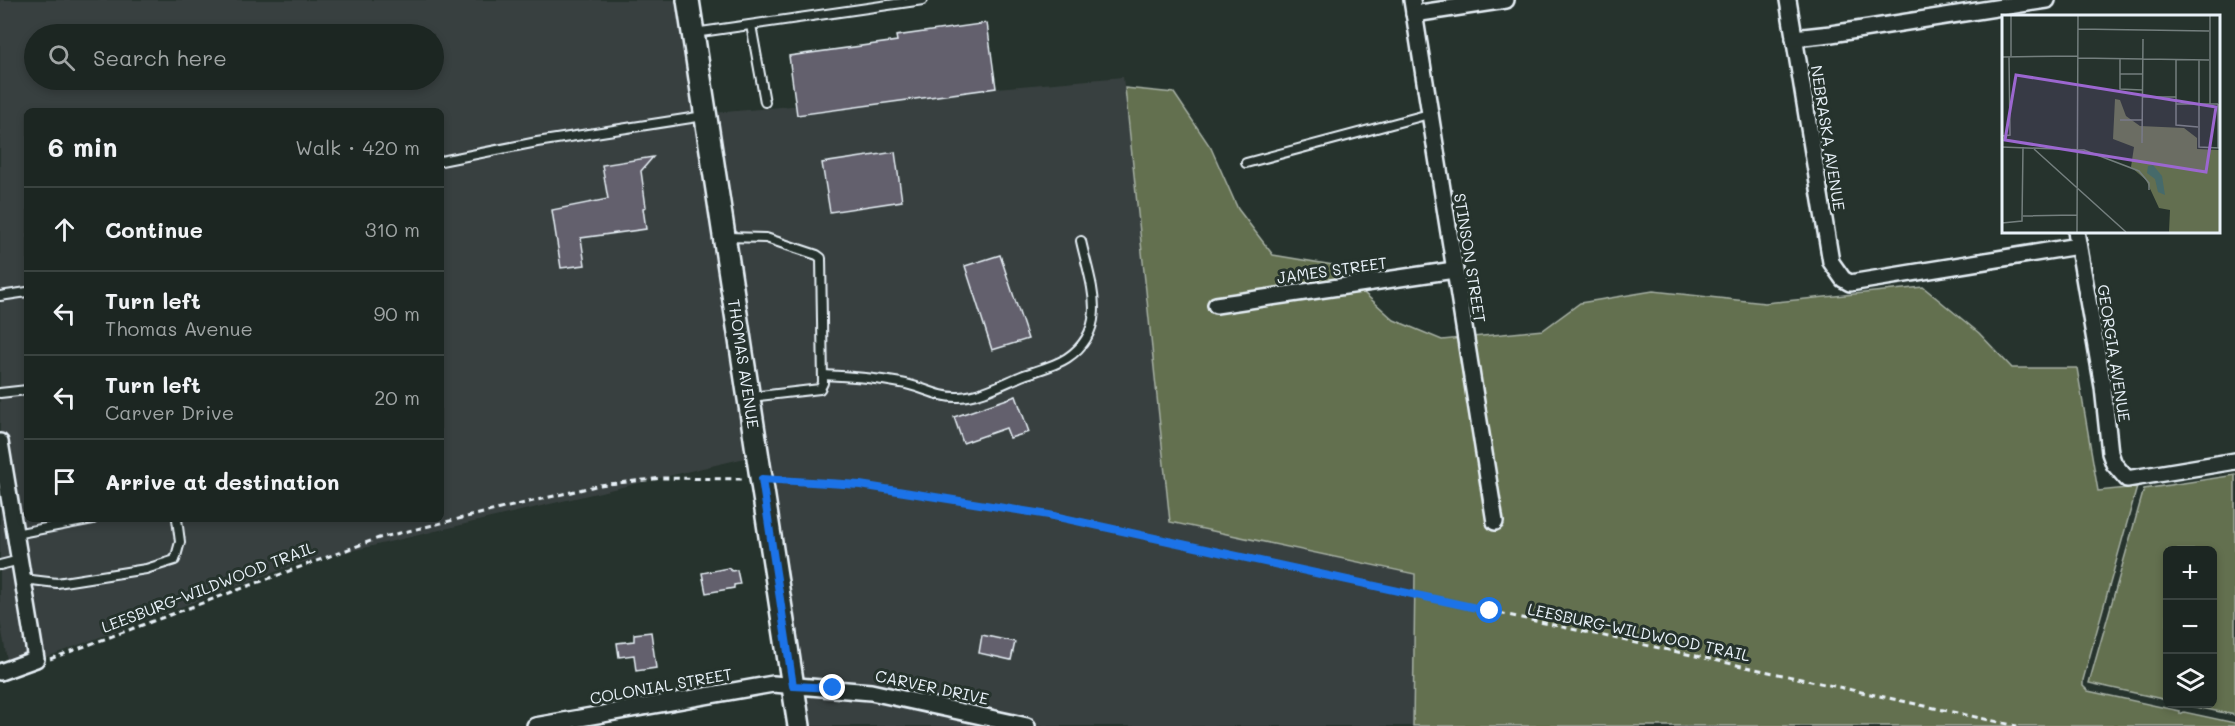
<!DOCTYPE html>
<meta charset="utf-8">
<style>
:root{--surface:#1c2622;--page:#29322f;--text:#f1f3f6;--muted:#a0a5a5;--line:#3a4340}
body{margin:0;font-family:Mali,sans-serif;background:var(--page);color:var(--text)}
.controls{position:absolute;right:18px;bottom:18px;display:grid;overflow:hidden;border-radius:9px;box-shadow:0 3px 9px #0003}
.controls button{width:54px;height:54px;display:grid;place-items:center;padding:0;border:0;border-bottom:2px solid var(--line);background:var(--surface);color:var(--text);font:30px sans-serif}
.stop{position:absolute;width:18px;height:18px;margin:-14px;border:4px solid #1a73e8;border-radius:50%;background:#fff}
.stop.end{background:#1a73e8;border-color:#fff;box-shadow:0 2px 6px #0008}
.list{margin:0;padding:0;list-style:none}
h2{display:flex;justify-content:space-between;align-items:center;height:78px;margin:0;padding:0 24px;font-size:26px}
h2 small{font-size:20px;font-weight:400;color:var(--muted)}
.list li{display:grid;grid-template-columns:39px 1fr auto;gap:18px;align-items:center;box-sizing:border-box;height:84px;padding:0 24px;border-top:2px solid var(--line)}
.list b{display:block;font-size:22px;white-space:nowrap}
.list p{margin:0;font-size:20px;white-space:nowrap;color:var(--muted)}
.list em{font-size:20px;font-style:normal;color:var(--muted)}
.icon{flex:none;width:33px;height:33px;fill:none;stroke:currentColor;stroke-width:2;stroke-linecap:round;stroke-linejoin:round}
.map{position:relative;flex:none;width:2235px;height:726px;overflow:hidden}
.search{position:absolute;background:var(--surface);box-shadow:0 3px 9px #0003;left:24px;top:24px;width:420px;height:66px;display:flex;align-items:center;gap:15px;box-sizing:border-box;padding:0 21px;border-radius:33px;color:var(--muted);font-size:22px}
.panel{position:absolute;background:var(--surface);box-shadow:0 3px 9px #0003;left:24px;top:108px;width:420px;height:414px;border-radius:9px}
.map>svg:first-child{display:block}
.built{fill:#394140;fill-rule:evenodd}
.green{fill:#636f50;stroke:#a6b0a4;stroke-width:1.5}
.building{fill:#64616d;stroke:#e8f1f8;stroke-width:1.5}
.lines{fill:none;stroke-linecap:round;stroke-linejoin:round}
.lane-casing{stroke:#e8f1f8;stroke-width:12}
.street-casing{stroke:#e8f1f8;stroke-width:20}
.secondary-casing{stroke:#e8f1f8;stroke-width:26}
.path{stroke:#e8f1f8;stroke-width:3;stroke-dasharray:6 4.5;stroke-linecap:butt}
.lane{stroke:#26332d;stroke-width:8}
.street{stroke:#26332d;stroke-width:15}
.secondary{stroke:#26332d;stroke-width:21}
.route{stroke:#1a73e8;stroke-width:8}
.labels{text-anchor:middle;stroke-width:6;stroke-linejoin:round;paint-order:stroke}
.street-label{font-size:16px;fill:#e8f1f8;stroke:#26332d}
.inset-road{fill:none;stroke:#747f7e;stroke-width:1.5}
.view{fill:#9c67d0;fill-opacity:0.15;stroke:#9c67d0;stroke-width:3}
.inset-edge{fill:none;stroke:#e8f1f8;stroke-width:3}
</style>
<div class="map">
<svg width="2235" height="726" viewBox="0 0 2235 726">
<rect width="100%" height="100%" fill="#26332d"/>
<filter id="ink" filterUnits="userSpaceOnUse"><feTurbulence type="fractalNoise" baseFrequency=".0167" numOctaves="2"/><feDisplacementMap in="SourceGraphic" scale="12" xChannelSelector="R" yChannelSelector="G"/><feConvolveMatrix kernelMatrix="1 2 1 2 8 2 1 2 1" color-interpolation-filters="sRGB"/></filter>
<g filter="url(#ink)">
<g class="built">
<path d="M0 0H680L788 726 745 458 296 564 9 671 0 620ZM34 34H434V80H34ZM27 111H441V519H27Z"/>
<polygon points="1123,77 1170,522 1415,574 1413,726 808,726 713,113"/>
</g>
<g class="green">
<polygon points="1125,88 1174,93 1211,148 1238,209 1273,255 1333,265 1394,320 1442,340 1543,330 1580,303 1653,291 1765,303 1923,287 1979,333 2012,368 2077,368 2098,491 2137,487 2083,680 2083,686 2088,691 2180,711 2180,714 2184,712 2235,723 2235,726 1413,726 1415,574 1170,522"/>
<polygon points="2235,475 2235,715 2182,704 2212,704 2212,550 2168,550 2167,700 2089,683 2144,489"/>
</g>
<g class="building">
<polygon points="987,23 996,88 797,115 789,56 897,41 896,36"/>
<polygon points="895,152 902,201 830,212 822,163"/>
<polygon points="653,157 641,171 646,207 643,208 646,229 581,238 585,265 561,268 552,210 608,199 602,165"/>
<polygon points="1000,255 1028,339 992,350 965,266"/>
<polygon points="1016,396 1029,432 1010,438 1006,428 963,443 954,417"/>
<polygon points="728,568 732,571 737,570 740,584 734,585 734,588 706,593 702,573"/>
<polygon points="651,632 656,668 636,671 634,655 619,657 617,643 634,641 634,634"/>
<polygon points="982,635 1015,642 1011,660 979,653"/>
</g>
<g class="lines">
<defs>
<g id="lane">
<polyline points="751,25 765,102"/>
<polyline points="694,33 923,0"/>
<polyline points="441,161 537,142 704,116"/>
<polyline points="1246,163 1429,114"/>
<polyline points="726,237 766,238 817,255 821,258 823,383 820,389 751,397"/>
<polyline points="0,296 27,292"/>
<path d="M823 375C849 376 875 378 901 383 921 386 938 398 959 397 981 396 1004 383 1024 375 1038 370 1055 366 1067 358 1111 329 1090 282 1081 241"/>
<polyline points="0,393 27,390"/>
<polyline points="15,534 93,519"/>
<polyline points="0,565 20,560"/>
<polyline points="23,579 57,583 146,569 175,560 180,542 177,519"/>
</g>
<g id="street">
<polyline points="1412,0 1495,522"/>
<polyline points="1788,0 1831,262 1843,279 1850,283 2078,246"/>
<polyline points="1414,14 1506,0"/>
<polyline points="1794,38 1831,34 2047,0"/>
<polyline points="2076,231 2103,387 2110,453 2114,464 2127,479 2235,461"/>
<polyline points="1216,305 1454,270"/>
<polyline points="0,442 36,659 0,672"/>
<polyline points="535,726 773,684 871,692 1027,726"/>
</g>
<g id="secondary">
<path id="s1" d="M688 0 799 726"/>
</g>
</defs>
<use href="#lane" class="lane-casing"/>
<use href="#street" class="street-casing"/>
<use href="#secondary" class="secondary-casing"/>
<g class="path">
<polyline points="778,480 860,485 1049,515 2017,726"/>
<polyline points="50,659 379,538 600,485 662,478 744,479"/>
</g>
<use href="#lane" class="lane"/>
<use href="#street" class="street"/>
<use href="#secondary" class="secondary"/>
</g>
</g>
<g class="lines" filter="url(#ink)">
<polyline class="route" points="833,688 793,686 762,479 860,485 1049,515 1490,611"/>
</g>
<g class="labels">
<g class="street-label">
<text transform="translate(1828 138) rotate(81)" y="6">NEBRASKA AVENUE</text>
<text transform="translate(1470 258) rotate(81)" y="6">STINSON STREET</text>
<text transform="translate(1332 270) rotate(-8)" y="6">JAMES STREET</text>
<text transform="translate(2114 353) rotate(81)" y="6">GEORGIA AVENUE</text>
<text dy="6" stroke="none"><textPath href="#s1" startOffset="368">THOMAS AVENUE</textPath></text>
<text transform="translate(208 587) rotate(-21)" y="6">LEESBURG-WILDWOOD TRAIL</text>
<text transform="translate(1639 632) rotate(12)" y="6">LEESBURG-WILDWOOD TRAIL</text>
<text transform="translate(661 686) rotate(-10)" y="6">COLONIAL STREET</text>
<text transform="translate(932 687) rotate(12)" y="6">CARVER DRIVE</text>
</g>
</g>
<g transform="translate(2002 15)">
<rect width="218" height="218" fill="#26332d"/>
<path d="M113 84 118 85 124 101 138 111 182 113 195 123V134L217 135V217H167L168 195 157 193 144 165 129 152 132 132 111 124Z" fill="#636f50"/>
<path d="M151 150 160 161 163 180 156 177 153 164 145 158 146 151Z" fill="#466a6a"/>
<path class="inset-road" d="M76 14 207 16M9 41V0M0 42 76 41M76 43 207 45M118 44V74L140 75M174 45V110L196 112M197 45V132L218 133M118 59H140M140 82H174M174 89H216M208 89V0M118 105H140M0 121 8 120 7 42M140 128 141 24M0 132 82 135 137 156 147 168V175M216 133V89M32 134 124 217M21 201 75 200M0 208 20 206 21 132M75 217 76 0"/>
<path class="view" d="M14 60 214 92 204 157 3 125Z"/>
<rect width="218" height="218" class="inset-edge"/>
</g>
</svg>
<div class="controls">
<button>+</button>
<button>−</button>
<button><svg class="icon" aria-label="layers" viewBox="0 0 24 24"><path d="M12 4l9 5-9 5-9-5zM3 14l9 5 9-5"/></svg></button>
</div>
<div class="stop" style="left:1490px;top:611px"></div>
<div class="stop end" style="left:833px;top:688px"></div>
<div class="search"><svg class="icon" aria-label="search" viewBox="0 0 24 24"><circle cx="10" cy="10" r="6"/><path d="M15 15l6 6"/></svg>Search here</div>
<section class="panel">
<h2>6 min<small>Walk · 420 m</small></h2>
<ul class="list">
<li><svg class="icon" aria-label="ahead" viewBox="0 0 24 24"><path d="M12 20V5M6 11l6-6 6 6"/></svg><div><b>Continue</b></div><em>310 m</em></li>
<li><svg class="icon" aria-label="left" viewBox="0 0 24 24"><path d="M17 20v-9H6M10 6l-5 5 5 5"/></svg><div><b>Turn left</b><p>Thomas Avenue</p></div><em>90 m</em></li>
<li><svg class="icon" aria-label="left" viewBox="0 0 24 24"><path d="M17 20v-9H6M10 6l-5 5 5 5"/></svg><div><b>Turn left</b><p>Carver Drive</p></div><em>20 m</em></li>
<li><svg class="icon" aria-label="arrive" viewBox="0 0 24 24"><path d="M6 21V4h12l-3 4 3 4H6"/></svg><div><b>Arrive at destination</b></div></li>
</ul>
</section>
</div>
